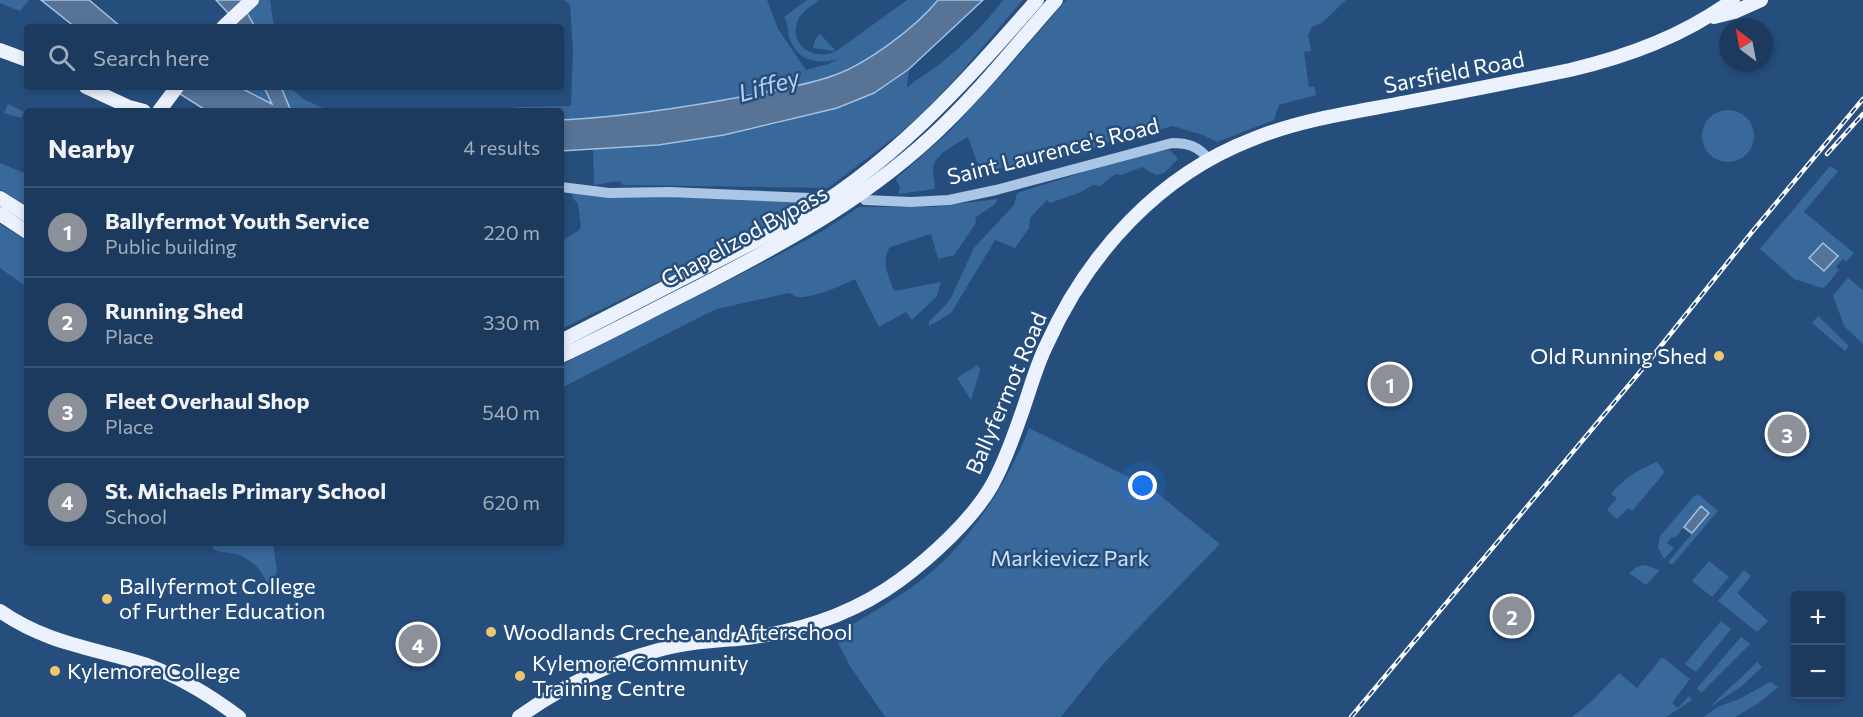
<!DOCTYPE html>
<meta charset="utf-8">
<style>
:root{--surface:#1c3a5e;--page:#294567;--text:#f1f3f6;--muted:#a0adbc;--line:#3a5473;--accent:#8c9099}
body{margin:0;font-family:Commissioner,sans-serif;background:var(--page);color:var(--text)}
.controls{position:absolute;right:18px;bottom:18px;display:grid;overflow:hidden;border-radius:6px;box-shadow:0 3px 9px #0003}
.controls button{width:54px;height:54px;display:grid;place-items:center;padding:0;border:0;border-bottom:2px solid var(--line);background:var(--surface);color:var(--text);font:30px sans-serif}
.compass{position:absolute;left:1719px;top:18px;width:54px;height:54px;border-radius:50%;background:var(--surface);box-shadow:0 3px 9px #0003;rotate:328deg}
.you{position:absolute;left:1143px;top:486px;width:21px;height:21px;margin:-15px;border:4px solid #fff;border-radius:50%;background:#1a73e8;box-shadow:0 0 0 9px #1a73e833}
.badge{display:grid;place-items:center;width:39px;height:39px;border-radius:50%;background:var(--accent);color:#fff;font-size:20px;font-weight:700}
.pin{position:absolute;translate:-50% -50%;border:3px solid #fff;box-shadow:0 2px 6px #0006}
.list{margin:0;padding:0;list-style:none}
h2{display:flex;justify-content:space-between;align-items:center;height:78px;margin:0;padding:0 24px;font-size:26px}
h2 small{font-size:20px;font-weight:400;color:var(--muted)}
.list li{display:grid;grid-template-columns:39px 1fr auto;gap:18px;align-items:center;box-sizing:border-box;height:90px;padding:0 24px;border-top:2px solid var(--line)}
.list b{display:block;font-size:22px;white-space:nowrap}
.list p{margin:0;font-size:20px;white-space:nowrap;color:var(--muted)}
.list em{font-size:20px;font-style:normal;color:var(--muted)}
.icon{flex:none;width:33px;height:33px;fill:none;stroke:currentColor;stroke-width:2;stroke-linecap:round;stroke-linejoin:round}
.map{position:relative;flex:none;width:1863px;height:717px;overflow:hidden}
.search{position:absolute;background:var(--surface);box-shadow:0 3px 9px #0003;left:24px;top:24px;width:540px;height:66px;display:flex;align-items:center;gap:15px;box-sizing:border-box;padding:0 21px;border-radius:6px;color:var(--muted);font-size:22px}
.panel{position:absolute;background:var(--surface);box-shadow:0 3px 9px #0003;left:24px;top:108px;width:540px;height:438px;border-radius:6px}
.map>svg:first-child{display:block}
.green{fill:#39689b}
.water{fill:#577396;stroke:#9fc2e6;stroke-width:1.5}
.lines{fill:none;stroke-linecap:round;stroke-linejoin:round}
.minor{stroke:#abc6e5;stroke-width:10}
.major{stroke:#ebf2fd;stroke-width:14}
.rail-casing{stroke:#fff;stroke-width:4.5}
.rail{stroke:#264e7d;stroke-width:2;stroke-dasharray:7;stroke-linecap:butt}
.poi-dot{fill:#eec770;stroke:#264e7d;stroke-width:2}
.labels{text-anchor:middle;stroke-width:5;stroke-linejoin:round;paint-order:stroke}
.street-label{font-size:22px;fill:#fff;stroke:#264e7d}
.poi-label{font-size:22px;fill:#fff;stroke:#264e7d;text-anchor:start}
.park-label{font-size:22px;fill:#cee0f4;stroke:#264e7d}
.water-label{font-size:24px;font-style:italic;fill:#b6d0ed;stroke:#264e7d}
</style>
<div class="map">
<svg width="1863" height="717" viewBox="0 0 1863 717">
<rect width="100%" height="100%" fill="#264e7d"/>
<g class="green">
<polygon points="0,0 29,0 20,11 0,3"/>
<polygon points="259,0 270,0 274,27 255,27 248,12"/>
<path d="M564 0H767L778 29 806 70 828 64 842 58C822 65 798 63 790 39 787 31 789 24 784 17L807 0H819C812 6 802 11 798 20 787 46 816 63 838 50L907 0H938C917 27 868 63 835 75 810 85 782 89 756 94 691 107 627 117 561 120V111H509L514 107 571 106 573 51 570 4Z"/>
<path d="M1003 0H1023L959 75 922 114 895 137 828 188 623 185 619 181 594 185 593 148 658 145 724 135 777 124 874 93 909 69 907 88C916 79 927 74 937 66 961 47 985 25 1003 0Z"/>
<path d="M1066 0H1346L1322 23 1312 27 1308 35 1311 51 1304 52 1309 87H1314L1316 95 1279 105 1274 120 1217 142 1203 135 1173 126 1101 144 1086 153 1073 156 1049 153 1036 163 984 171 977 162 968 137C957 144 933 154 933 170 933 177 936 181 934 189L900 194 898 192 900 187 896 180 898 177 949 132 1007 69Z"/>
<polygon points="820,34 834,49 834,51 813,48 815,40"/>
<polygon points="239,87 264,87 273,105"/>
<polygon points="281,87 290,87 303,99 330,111 291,111"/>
<polygon points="8,104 24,112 21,118 4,113"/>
<circle cx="1728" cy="136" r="26"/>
<polygon points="1170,150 1178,159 1164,173 1156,175 1142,167 1121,175 1115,174 1100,186 1093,185 1081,192 1050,203 1047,200 1030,218 1029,228 1015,248 995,240 951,313 929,326 929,322 950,300 974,248 1014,205 1017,193 1138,155"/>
<polygon points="0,163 27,174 27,206 0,189"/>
<polygon points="1830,166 1838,171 1804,212 1854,253 1846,262 1843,259 1836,267 1839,270 1826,286 1822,288 1794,279 1760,249"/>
<polygon points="573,194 801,201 803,204 691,266 561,329 561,241 578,231 581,227 578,204 572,197"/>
<path d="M998 199 995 204 975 218 976 223 954 255 938 259 931 234 890 247C880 261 889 277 894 291L941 282 937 296 912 320 906 312 879 327 855 279C844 285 810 299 797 297 794 296 792 294 789 293L717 309 706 314 561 388V365L788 250 826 229 859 207H932Z"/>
<polygon points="0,224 27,241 27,287 0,268"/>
<polygon points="1848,278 1863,290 1863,344 1844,326 1833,295"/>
<polygon points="1818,316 1849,346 1845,351 1812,323"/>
<polygon points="978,365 980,370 971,400 957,378"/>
<path d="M1029 428 1151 488 1220 544 1105 662 1061 717H885L850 666 834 635C866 616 899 598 928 575 970 541 1010 479 1029 428Z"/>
<path d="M1657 462 1665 472 1632 511 1628 508 1617 519 1607 510 1617 498 1611 494C1624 478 1639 469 1657 462Z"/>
<polygon points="1699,495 1718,511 1672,565 1668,562 1691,535 1683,528 1675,538 1672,537 1667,543 1674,548 1664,559 1658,548 1660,536 1694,496"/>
<path d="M210 543H273L277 572 269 590C263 583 268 591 266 582 263 570 250 559 239 555 228 551 214 555 210 543Z"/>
<polygon points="1709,561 1729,577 1712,597 1692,581"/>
<polygon points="1645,565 1660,570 1646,585 1629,573 1637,567"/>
<polygon points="1744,570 1751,576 1737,593 1768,621 1757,632 1718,601"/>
<polygon points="1721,621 1731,629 1696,672 1685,664"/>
<polygon points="1741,637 1750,644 1701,693 1697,688"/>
<polygon points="1662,657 1690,679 1672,703 1678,708 1689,696 1692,700 1666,717 1572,717 1591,702 1619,673 1637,688"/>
<path d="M1757 662 1762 667 1742 686 1710 707C1725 691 1742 678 1757 662Z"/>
<polygon points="1770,682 1778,687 1759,703 1735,717 1703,717 1718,707 1739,699"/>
</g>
<g class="water">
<polygon points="41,0 89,0 121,27 75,27"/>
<polygon points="216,0 240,0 255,27 235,27 228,13"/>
<path d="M938 0H983L909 69 874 93 837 108 724 135 658 145 561 151V120C626 117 688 107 751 95 779 89 808 85 835 75 868 63 916 27 938 0Z"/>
<polygon points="169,87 239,87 272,104 264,87 281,87 291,111 207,111"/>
<polygon points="1823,243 1838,256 1824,271 1809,258"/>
<polygon points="1701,506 1709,513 1692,533 1684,527"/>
</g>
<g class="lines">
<g class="minor">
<polyline points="561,187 609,193 669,192 810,198"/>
<path d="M865 200 911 202 949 200 996 190 1172 143C1187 143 1199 146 1208 159"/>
</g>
<g class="major">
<polyline points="1714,17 1734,12 1761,0"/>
<polyline points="223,27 252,0"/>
<polyline points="0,50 27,60"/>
<polyline points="86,87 129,107 144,111"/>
<polyline points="159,111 177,87"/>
<polyline points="0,198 27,215"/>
<polyline points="0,214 27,232"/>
<path d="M561 341 789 224C890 167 962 86 1037 0"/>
<path d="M561 356C604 336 645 314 687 293 775 248 857 205 931 137 976 96 1015 46 1056 0"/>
<path d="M0 611C47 644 95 648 147 665 180 677 211 696 239 717"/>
<path d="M519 717C560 688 606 664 655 651 685 642 716 641 747 638 802 631 855 613 900 580 930 558 973 519 992 485 1003 465 1012 441 1020 418 1029 394 1035 368 1047 344 1088 253 1159 175 1253 139 1302 119 1356 112 1407 102 1462 92 1516 81 1570 70 1629 56 1683 36 1733 0"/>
</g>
<defs>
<g id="rail">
<polyline points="1827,154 1863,114"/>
<polyline points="1351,717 1644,367 1752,232 1863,99"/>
</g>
</defs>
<use href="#rail" class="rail-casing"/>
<use href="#rail" class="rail"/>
</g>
<g class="poi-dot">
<circle cx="1719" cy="356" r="6"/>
<circle cx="107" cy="599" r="6"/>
<circle cx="491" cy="632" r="6"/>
<circle cx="55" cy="671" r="6"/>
<circle cx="520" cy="676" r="6"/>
</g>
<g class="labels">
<g class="street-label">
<text transform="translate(1454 72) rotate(-11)" y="8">Sarsfield Road</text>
<text transform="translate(1053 151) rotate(-14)" y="8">Saint Laurence's Road</text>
<text transform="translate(744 236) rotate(-29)" y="8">Chapelizod Bypass</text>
<text transform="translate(1006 393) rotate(-67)" y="8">Ballyfermot Road</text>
</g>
<g class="poi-label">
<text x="1707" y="364" text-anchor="end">Old Running Shed</text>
<text x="119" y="594">Ballyfermot College<tspan x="119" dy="25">of Further Education</tspan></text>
<text x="503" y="640">Woodlands Creche and Afterschool</text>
<text x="532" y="671">Kylemore Community<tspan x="532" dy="25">Training Centre</tspan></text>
<text x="67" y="679">Kylemore College</text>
</g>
<g class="park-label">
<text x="1070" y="566">Markievicz Park</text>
</g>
<g class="water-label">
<text transform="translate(769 86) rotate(-16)" y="8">Liffey</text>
</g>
</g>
</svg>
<div class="controls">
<button>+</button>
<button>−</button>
</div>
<svg class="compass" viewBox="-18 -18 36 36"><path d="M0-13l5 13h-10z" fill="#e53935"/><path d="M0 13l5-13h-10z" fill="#a0adbc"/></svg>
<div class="you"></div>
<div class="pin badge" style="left:1390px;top:384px">1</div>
<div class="pin badge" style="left:1512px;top:616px">2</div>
<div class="pin badge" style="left:1787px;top:434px">3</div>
<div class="pin badge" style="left:418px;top:644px">4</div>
<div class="search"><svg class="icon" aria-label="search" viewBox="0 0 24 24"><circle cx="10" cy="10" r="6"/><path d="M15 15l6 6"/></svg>Search here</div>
<section class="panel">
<h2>Nearby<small>4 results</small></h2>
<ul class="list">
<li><span class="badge">1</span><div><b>Ballyfermot Youth Service</b><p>Public building</p></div><em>220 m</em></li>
<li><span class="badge">2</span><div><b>Running Shed</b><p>Place</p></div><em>330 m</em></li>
<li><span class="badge">3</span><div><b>Fleet Overhaul Shop</b><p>Place</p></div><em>540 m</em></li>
<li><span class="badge">4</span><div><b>St. Michaels Primary School</b><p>School</p></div><em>620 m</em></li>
</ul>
</section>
</div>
